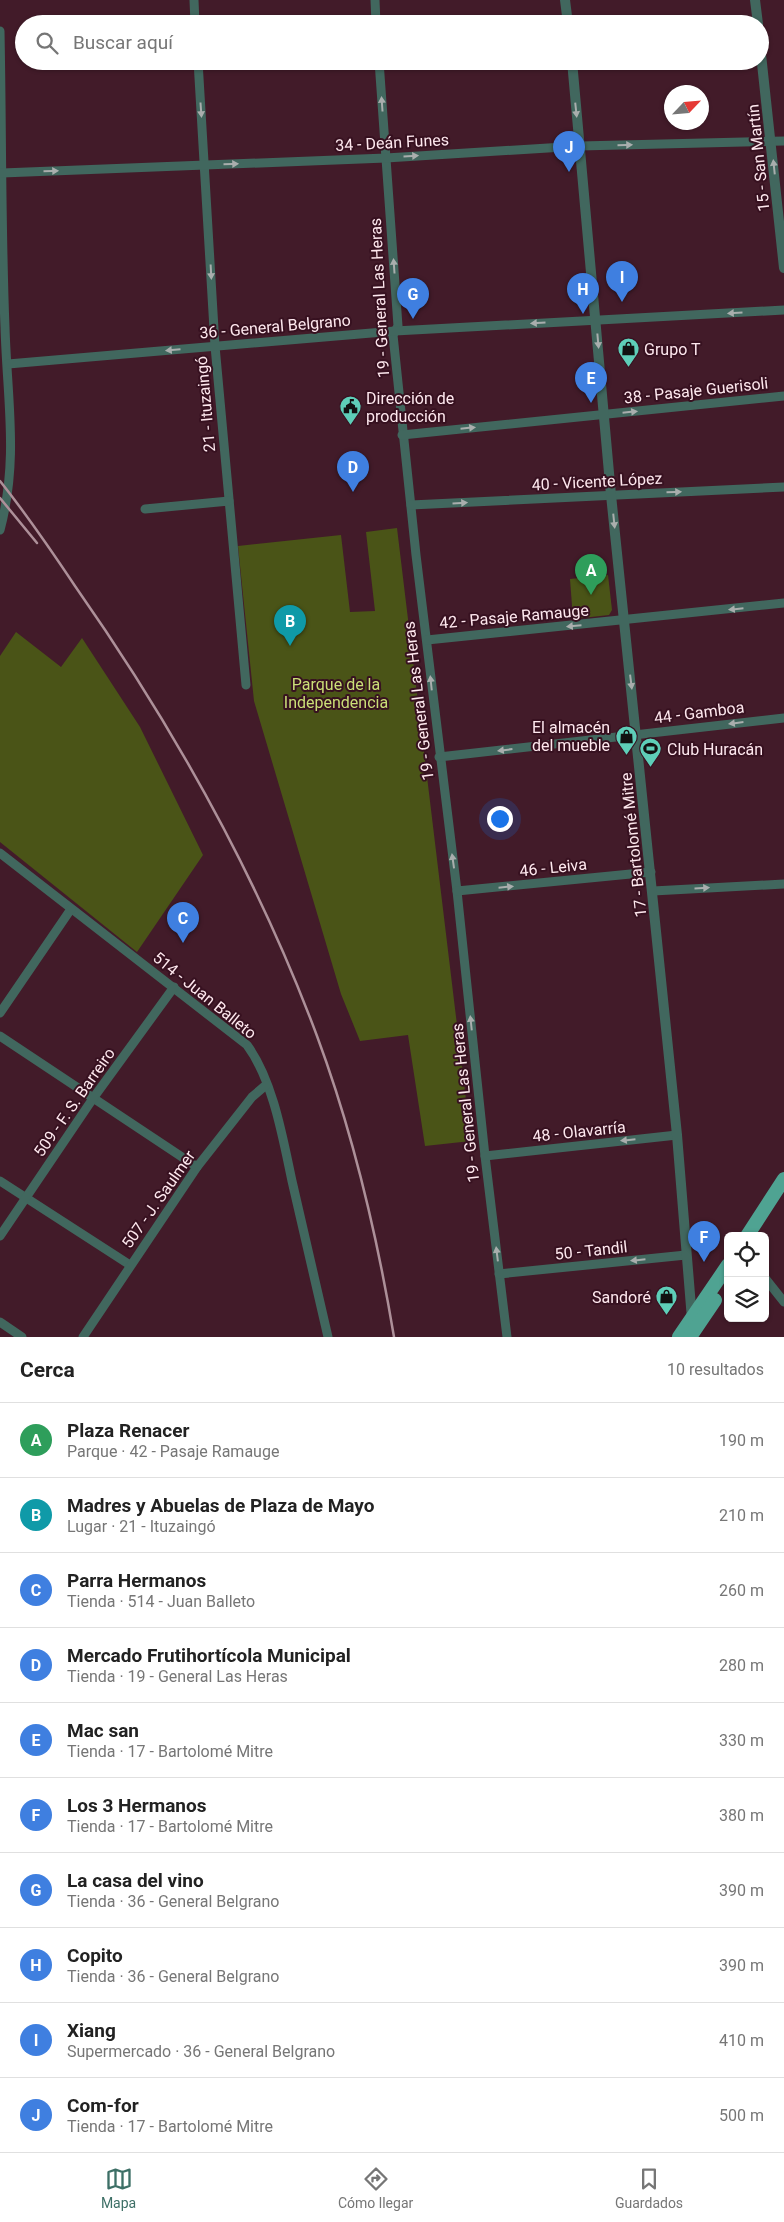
<!DOCTYPE html>
<html lang="es">
<meta charset="utf-8">
<style>
:root{--surface:#fff;--page:#f6f6f6;--text:#222;--muted:#767676;--line:#e0e0e0;--accent:#3d6f66}
body{margin:0;font-family:Roboto,sans-serif;background:var(--page);color:var(--text)}
.controls{position:absolute;right:15px;bottom:15px;display:grid;overflow:hidden;border-radius:8px;box-shadow:0 1px 4px #0004}
.controls button{width:45px;height:45px;display:grid;place-items:center;padding:0;border:0;border-bottom:1px solid var(--line);background:var(--surface);color:var(--text);font:25px sans-serif}
.compass{position:absolute;left:664px;top:85px;width:45px;height:45px;border-radius:50%;background:var(--surface);box-shadow:0 1px 4px #0004;rotate:64deg}
.you{position:absolute;left:499px;top:818px;width:18px;height:18px;margin:-12px;border:4px solid #fff;border-radius:50%;background:#1a73e8;box-shadow:0 0 0 8px #1a73e833}
.badge{display:grid;place-items:center;width:32px;height:32px;border-radius:50%;background:var(--accent);color:#fff;font-size:16px;font-weight:700}
.pin{position:absolute;translate:-50% -41px;filter:drop-shadow(0 1px 2px #0008)}
.pin::after{content:'';position:absolute;top:26px;width:18px;height:15px;background:inherit;clip-path:polygon(0 0,100% 0,50% 100%)}
.list{margin:0;padding:0;list-style:none}
h2{display:flex;justify-content:space-between;align-items:center;height:65px;margin:0;padding:0 20px;font-size:21px}
h2 small{font-size:16px;font-weight:400;color:var(--muted)}
.list li{display:grid;grid-template-columns:32px 1fr auto;gap:15px;align-items:center;box-sizing:border-box;height:75px;padding:0 20px;border-top:1px solid var(--line)}
.list b{display:block;font-size:19px;white-space:nowrap}
.list p{margin:0;font-size:16px;white-space:nowrap;color:var(--muted)}
.list em{font-size:16px;font-style:normal;color:var(--muted)}
.icon{flex:none;width:28px;height:28px;fill:none;stroke:currentColor;stroke-width:2;stroke-linecap:round;stroke-linejoin:round}
.map{position:relative;flex:none;width:784px;height:1337px;overflow:hidden}
.search{position:absolute;background:var(--surface);box-shadow:0 1px 4px #0004;left:15px;right:15px;top:15px;height:55px;display:flex;align-items:center;gap:12px;box-sizing:border-box;padding:0 18px;border-radius:28px;color:var(--muted);font-size:19px}
.sheet{height:815px;background:var(--surface)}
nav{display:flex;justify-content:space-around;align-items:center;box-sizing:border-box;height:70px;border-top:1px solid var(--line);background:var(--surface);font-size:14px;color:var(--muted)}
nav a{display:grid;justify-items:center;gap:2px}
nav .on{color:var(--accent)}
.map>svg:first-child{display:block}
.green{fill:#4a5417}
.lines{fill:none;stroke-linecap:round;stroke-linejoin:round}
.minor{stroke:#41675e;stroke-width:9}
.tertiary{stroke:#41675e;stroke-width:10}
.primary{stroke:#4fa392;stroke-width:14}
.rail{stroke:#ad9099;stroke-width:2.5}
.oneway{fill:#a9aead}
.labels{text-anchor:middle;stroke-width:4;stroke-linejoin:round;paint-order:stroke}
.street-label{font-size:16px;fill:#fee8ee;stroke:#371120}
.poi-label{font-size:16px;fill:#fee8ee;stroke:#371120;text-anchor:start}
.park-label{font-size:16px;fill:#cadf77;stroke:#371120}
</style>
<div class="map">
<svg width="784" height="1337" viewBox="0 0 784 1337">
<rect width="100%" height="100%" fill="#421b29"/>
<g class="green">
<polygon points="397,528 471,1141 425,1146 408,1035 360,1041 341,994 254,701 238,546 341,535 350,612 375,611 366,532"/>
<polygon points="608,575 612,610 609,615 573,619 570,579"/>
<polygon points="16,632 61,667 82,638 140,727 203,855 137,952 0,842 0,656"/>
</g>
<g class="lines">
<g class="minor">
<polyline points="194,0 195,24"/>
<polyline points="375,0 376,24"/>
<path d="M0 31C2 130 1 228 5 327 7 399 19 459 0 530"/>
<polyline points="198,61 215,346 246,685"/>
<polyline points="379,61 398,326 393,335 416,555 457,891 485,1156 507,1337"/>
<polyline points="2,173 386,158 580,146 784,141"/>
<polyline points="8,364 395,331 784,310"/>
<polyline points="402,435 784,396"/>
<polyline points="411,505 784,487"/>
<polyline points="145,509 229,501"/>
<polyline points="427,640 784,603"/>
<polyline points="439,757 784,718"/>
<path d="M0 853 247 1045C273 1080 283 1139 292 1181 304 1233 316 1285 328 1337"/>
<polyline points="457,891 651,872"/>
<polyline points="653,891 784,884"/>
<polyline points="0,1013 71,909"/>
<polyline points="0,1036 197,1167"/>
<polyline points="485,1156 677,1135"/>
<polyline points="0,1181 130,1265"/>
<polyline points="0,1236 94,1097 174,987"/>
<polyline points="499,1274 686,1255"/>
<polyline points="765,1278 784,1302"/>
<polyline points="0,1322 22,1337"/>
<polyline points="83,1337 197,1167 252,1097 266,1085"/>
</g>
<g class="tertiary">
<polyline points="565,0 568,24"/>
<polyline points="755,0 758,24"/>
<polyline points="760,45 784,268"/>
<polyline points="572,61 611,495 677,1135 692,1319"/>
</g>
<g class="primary">
<polyline points="747,1236 784,1179"/>
<polyline points="679,1337 728,1265"/>
<polyline points="690,1337 715,1300"/>
</g>
<g class="rail">
<path d="M0 481C27 515 51 550 75 586 173 726 257 875 317 1036 353 1133 377 1235 394 1337"/>
<polyline points="0,498 37,543"/>
</g>
</g>
<defs><path id="oneway-solid" d="M-6-.8H1V-3.2L6.5 0L1 3.2V.8H-6Z" transform="scale(1.25)"/></defs>
<g class="oneway">
<use href="#oneway-solid" transform="translate(382 104) rotate(-94)"/>
<use href="#oneway-solid" transform="translate(201 110) rotate(86)"/>
<use href="#oneway-solid" transform="translate(576 110) rotate(84)"/>
<use href="#oneway-solid" transform="translate(625 145) rotate(-1)"/>
<use href="#oneway-solid" transform="translate(411 156) rotate(-3)"/>
<use href="#oneway-solid" transform="translate(231 164) rotate(-2)"/>
<use href="#oneway-solid" transform="translate(774 167) rotate(-96)"/>
<use href="#oneway-solid" transform="translate(51 171) rotate(-2)"/>
<use href="#oneway-solid" transform="translate(394 266) rotate(-94)"/>
<use href="#oneway-solid" transform="translate(211 272) rotate(87)"/>
<use href="#oneway-solid" transform="translate(735 313) rotate(177)"/>
<use href="#oneway-solid" transform="translate(538 323) rotate(177)"/>
<use href="#oneway-solid" transform="translate(598 341) rotate(85)"/>
<use href="#oneway-solid" transform="translate(173 350) rotate(175)"/>
<use href="#oneway-solid" transform="translate(630 412) rotate(-6)"/>
<use href="#oneway-solid" transform="translate(468 428) rotate(-6)"/>
<use href="#oneway-solid" transform="translate(674 492) rotate(-2)"/>
<use href="#oneway-solid" transform="translate(460 503) rotate(-3)"/>
<use href="#oneway-solid" transform="translate(614 521) rotate(84)"/>
<use href="#oneway-solid" transform="translate(736 609) rotate(174)"/>
<use href="#oneway-solid" transform="translate(574 626) rotate(175)"/>
<use href="#oneway-solid" transform="translate(631 682) rotate(83)"/>
<use href="#oneway-solid" transform="translate(431 683) rotate(-96)"/>
<use href="#oneway-solid" transform="translate(736 723) rotate(173)"/>
<use href="#oneway-solid" transform="translate(505 750) rotate(173)"/>
<use href="#oneway-solid" transform="translate(453 861) rotate(-98)"/>
<use href="#oneway-solid" transform="translate(506 887) rotate(-6)"/>
<use href="#oneway-solid" transform="translate(702 888) rotate(-3)"/>
<use href="#oneway-solid" transform="translate(471 1023) rotate(-96)"/>
<use href="#oneway-solid" transform="translate(628 1140) rotate(174)"/>
<use href="#oneway-solid" transform="translate(497 1254) rotate(-97)"/>
<use href="#oneway-solid" transform="translate(638 1260) rotate(174)"/>
</g>
<defs>
<symbol id="shop-pin" viewBox="-11 -11 22 30"><path d="M0 17L-7.5 6A9.5 9.5 0 1 1 7.5 6Z" fill="#5eceb8" stroke="#371120"/><path d="M-5-2.5h2.3a2.7 3.5 0 0 1 5.4 0H5L5.5 6h-11ZM-1.5-2.5h3a1.5 2.3 0 0 0-3 0Z" fill="#111"/></symbol>
<symbol id="civic-pin" viewBox="-11 -11 22 30"><path d="M0 17L-7.5 6A9.5 9.5 0 1 1 7.5 6Z" fill="#5eceb8" stroke="#371120"/><path d="M-.6-6.5H3V-4.5H.6V-3L4-1V1h2V6H-6V1h2V-1L-.6-3ZM-1.2 2.5V6h2.4V2.5Z" fill="#111"/></symbol>
<symbol id="stadium-pin" viewBox="-11 -11 22 30"><path d="M0 17L-7.5 6A9.5 9.5 0 1 1 7.5 6Z" fill="#5eceb8" stroke="#371120"/><path d="M0-5a6.5 5 0 1 0 0 10a6.5 5 0 1 0 0-10ZM-3.5-1.8h7v3.6h-7Z" fill="#111"/></symbol>
</defs>
<g fill-rule="evenodd">
<use href="#shop-pin" x="616" y="336" width="25" height="34"/>
<use href="#civic-pin" x="338" y="394" width="25" height="34"/>
<use href="#shop-pin" x="614" y="724" width="25" height="34"/>
<use href="#stadium-pin" x="638" y="736" width="25" height="34"/>
<use href="#shop-pin" x="654" y="1284" width="25" height="34"/>
</g>
<g class="labels">
<g class="street-label">
<text transform="translate(392 142) rotate(-3)" y="6">34 - Deán Funes</text>
<text transform="translate(758 158) rotate(-96)" y="6">15 - San Martín</text>
<text transform="translate(379 298) rotate(-93)" y="6">19 - General Las Heras</text>
<text transform="translate(275 326) rotate(-5)" y="6">36 - General Belgrano</text>
<text transform="translate(696 390) rotate(-6)" y="6">38 - Pasaje Guerisoli</text>
<text transform="translate(205 404) rotate(-95)" y="6">21 - Ituzaingó</text>
<text transform="translate(597 481) rotate(-3)" y="6">40 - Vicente López</text>
<text transform="translate(514 616) rotate(-5)" y="6">42 - Pasaje Ramauge</text>
<text transform="translate(418 701) rotate(-97)" y="6">19 - General Las Heras</text>
<text transform="translate(699 712) rotate(-7)" y="6">44 - Gamboa</text>
<text transform="translate(633 845) rotate(-96)" y="6">17 - Bartolomé Mitre</text>
<text transform="translate(553 867) rotate(-6)" y="6">46 - Leiva</text>
<text transform="translate(205 995) rotate(39)" y="6">514 - Juan Balleto</text>
<text transform="translate(74 1102) rotate(-55)" y="6">509 - F. S. Barreiro</text>
<text transform="translate(465 1103) rotate(-96)" y="6">19 - General Las Heras</text>
<text transform="translate(579 1131) rotate(-6)" y="6">48 - Olavarría</text>
<text transform="translate(158 1199) rotate(-55)" y="6">507 - J. Saulmer</text>
<text transform="translate(591 1250) rotate(-6)" y="6">50 - Tandil</text>
</g>
<g class="poi-label">
<text x="644" y="355">Grupo T</text>
<text x="366" y="404">Dirección de<tspan x="366" dy="18">producción</tspan></text>
<text x="610" y="733" text-anchor="end">El almacén<tspan x="610" dy="18">del mueble</tspan></text>
<text x="667" y="755">Club Huracán</text>
<text x="651" y="1303" text-anchor="end">Sandoré</text>
</g>
<g class="park-label">
<text x="336" y="690">Parque de la<tspan x="336" dy="18">Independencia</tspan></text>
</g>
</g>
</svg>
<div class="controls">
<button><svg class="icon" aria-label="locate" viewBox="0 0 24 24"><circle cx="12" cy="12" r="6"/><path d="M12 2v4M12 18v4M2 12h4M18 12h4"/></svg></button>
<button><svg class="icon" aria-label="layers" viewBox="0 0 24 24"><path d="M12 4l9 5-9 5-9-5zM3 14l9 5 9-5"/></svg></button>
</div>
<svg class="compass" viewBox="-18 -18 36 36"><path d="M0-13l5 13h-10z" fill="#e53935"/><path d="M0 13l5-13h-10z" fill="#767676"/></svg>
<div class="you"></div>
<div class="pin badge" style="left:591px;top:595px;background:#2e9e5b">A</div>
<div class="pin badge" style="left:290px;top:646px;background:#0f9aa8">B</div>
<div class="pin badge" style="left:183px;top:943px;background:#3f7fe0">C</div>
<div class="pin badge" style="left:353px;top:492px;background:#3f7fe0">D</div>
<div class="pin badge" style="left:591px;top:403px;background:#3f7fe0">E</div>
<div class="pin badge" style="left:704px;top:1262px;background:#3f7fe0">F</div>
<div class="pin badge" style="left:413px;top:319px;background:#3f7fe0">G</div>
<div class="pin badge" style="left:583px;top:314px;background:#3f7fe0">H</div>
<div class="pin badge" style="left:622px;top:302px;background:#3f7fe0">I</div>
<div class="pin badge" style="left:569px;top:172px;background:#3f7fe0">J</div>
<div class="search"><svg class="icon" aria-label="search" viewBox="0 0 24 24"><circle cx="10" cy="10" r="6"/><path d="M15 15l6 6"/></svg>Buscar aquí</div>
</div>
<section class="sheet">
<h2>Cerca<small>10 resultados</small></h2>
<ul class="list">
<li><span class="badge" style="background:#2e9e5b">A</span><div><b>Plaza Renacer</b><p>Parque · 42 - Pasaje Ramauge</p></div><em>190 m</em></li>
<li><span class="badge" style="background:#0f9aa8">B</span><div><b>Madres y Abuelas de Plaza de Mayo</b><p>Lugar · 21 - Ituzaingó</p></div><em>210 m</em></li>
<li><span class="badge" style="background:#3f7fe0">C</span><div><b>Parra Hermanos</b><p>Tienda · 514 - Juan Balleto</p></div><em>260 m</em></li>
<li><span class="badge" style="background:#3f7fe0">D</span><div><b>Mercado Frutihortícola Municipal</b><p>Tienda · 19 - General Las Heras</p></div><em>280 m</em></li>
<li><span class="badge" style="background:#3f7fe0">E</span><div><b>Mac san</b><p>Tienda · 17 - Bartolomé Mitre</p></div><em>330 m</em></li>
<li><span class="badge" style="background:#3f7fe0">F</span><div><b>Los 3 Hermanos</b><p>Tienda · 17 - Bartolomé Mitre</p></div><em>380 m</em></li>
<li><span class="badge" style="background:#3f7fe0">G</span><div><b>La casa del vino</b><p>Tienda · 36 - General Belgrano</p></div><em>390 m</em></li>
<li><span class="badge" style="background:#3f7fe0">H</span><div><b>Copito</b><p>Tienda · 36 - General Belgrano</p></div><em>390 m</em></li>
<li><span class="badge" style="background:#3f7fe0">I</span><div><b>Xiang</b><p>Supermercado · 36 - General Belgrano</p></div><em>410 m</em></li>
<li><span class="badge" style="background:#3f7fe0">J</span><div><b>Com-for</b><p>Tienda · 17 - Bartolomé Mitre</p></div><em>500 m</em></li>
</ul>
</section>
<nav>
<a class="on"><svg class="icon" aria-label="map" viewBox="0 0 24 24"><path d="M3 6l6-2 6 2 6-2v14l-6 2-6-2-6 2zM9 4v14M15 6v14"/></svg>Mapa</a>
<a><svg class="icon" aria-label="directions" viewBox="0 0 24 24"><path d="M12 3l9 9-9 9-9-9zM9 14v-3h6M13 9l2 2-2 2"/></svg>Cómo llegar</a>
<a><svg class="icon" aria-label="saved" viewBox="0 0 24 24"><path d="M7 4h10v16l-5-4-5 4z"/></svg>Guardados</a>
</nav>
